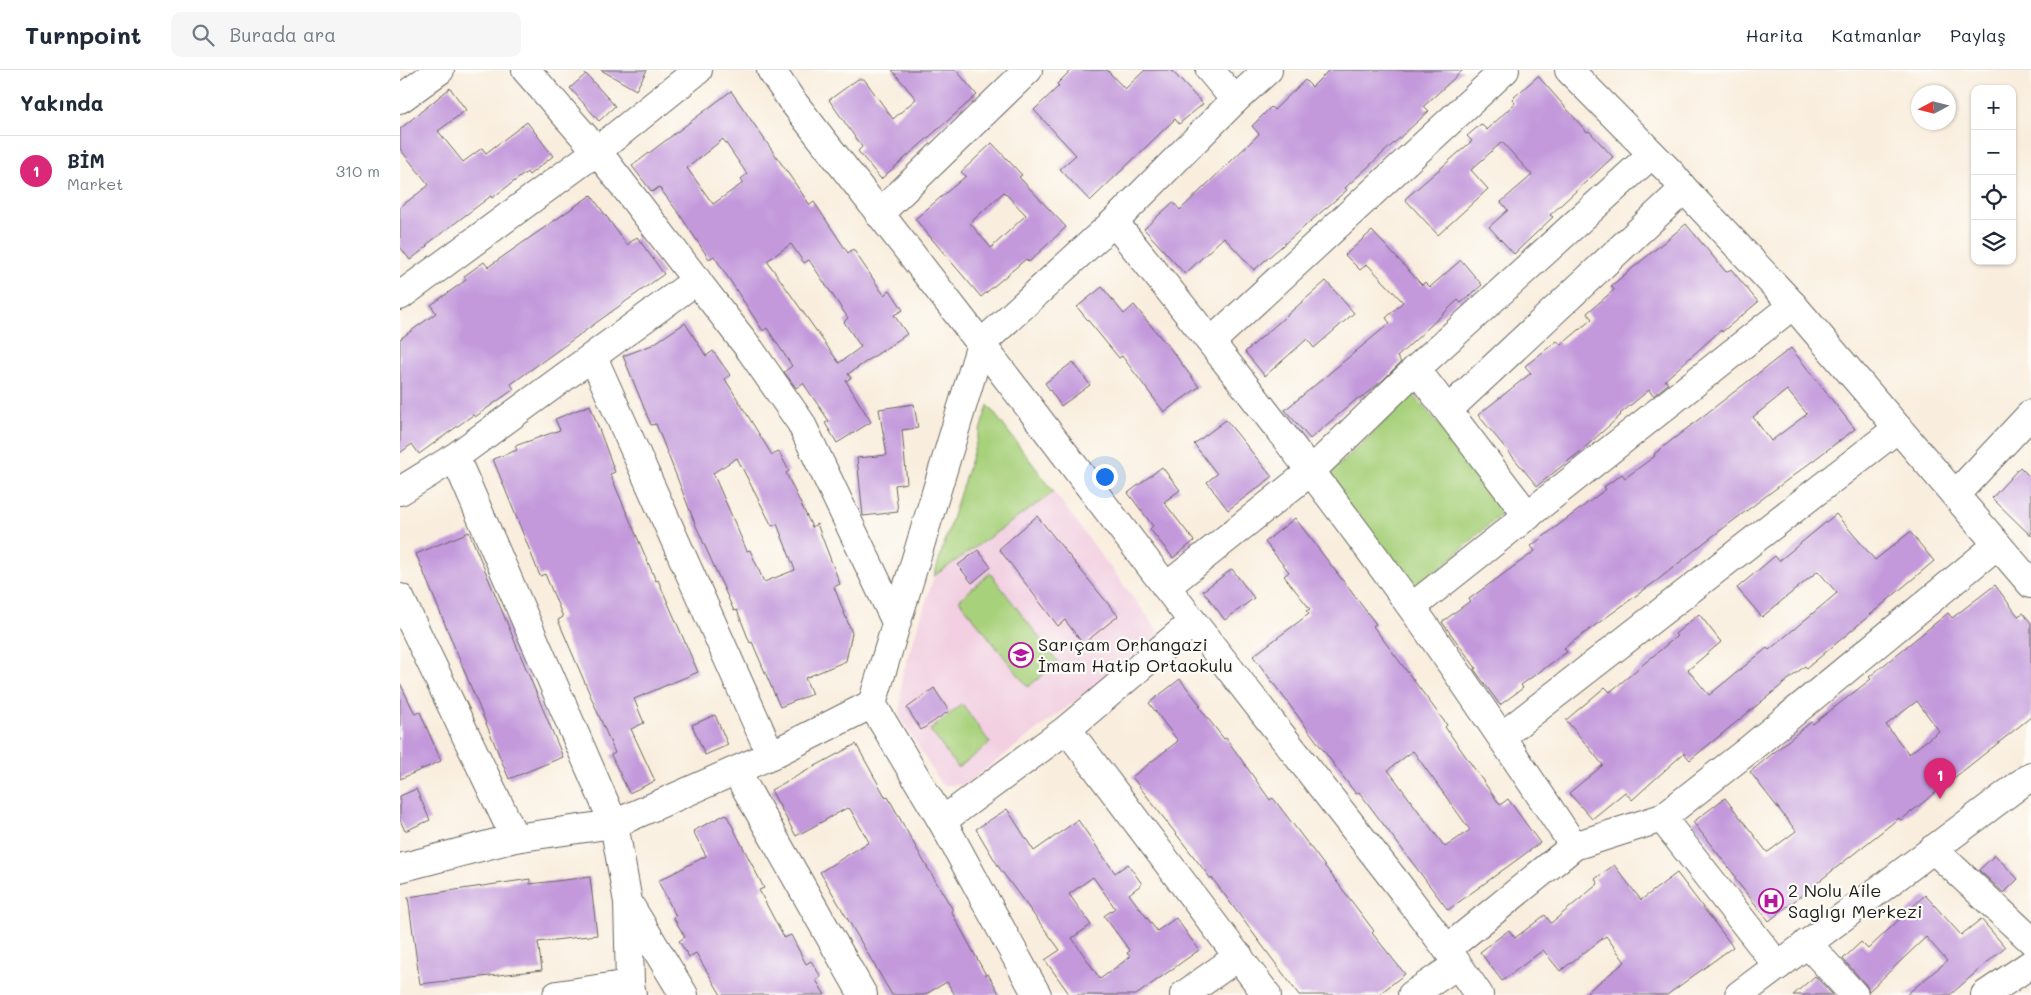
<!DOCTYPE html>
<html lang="tr">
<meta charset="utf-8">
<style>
:root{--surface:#fff;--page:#f6f6f7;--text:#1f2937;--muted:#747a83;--line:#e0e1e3;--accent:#db2777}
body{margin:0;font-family:Mali,sans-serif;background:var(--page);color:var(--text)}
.controls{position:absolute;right:15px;top:15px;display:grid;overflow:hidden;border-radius:10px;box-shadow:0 1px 4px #0004}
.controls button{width:45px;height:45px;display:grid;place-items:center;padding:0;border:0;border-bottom:1px solid var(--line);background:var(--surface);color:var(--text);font:25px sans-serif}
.compass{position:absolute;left:1511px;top:15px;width:45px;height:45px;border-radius:50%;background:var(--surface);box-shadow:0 1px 4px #0004;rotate:263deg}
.you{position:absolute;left:704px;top:406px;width:18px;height:18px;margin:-12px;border:4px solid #fff;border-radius:50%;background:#1a73e8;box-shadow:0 0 0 8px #1a73e833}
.badge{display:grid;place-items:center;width:32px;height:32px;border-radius:50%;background:var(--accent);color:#fff;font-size:16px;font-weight:700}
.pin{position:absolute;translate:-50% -41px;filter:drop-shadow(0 1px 2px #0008)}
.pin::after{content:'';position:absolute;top:26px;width:18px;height:15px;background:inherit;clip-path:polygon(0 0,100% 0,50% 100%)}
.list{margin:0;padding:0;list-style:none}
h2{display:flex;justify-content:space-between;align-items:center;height:65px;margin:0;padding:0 20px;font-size:21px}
h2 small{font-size:16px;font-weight:400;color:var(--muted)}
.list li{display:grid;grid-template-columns:32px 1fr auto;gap:15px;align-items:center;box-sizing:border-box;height:70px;padding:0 20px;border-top:1px solid var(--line)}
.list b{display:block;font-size:19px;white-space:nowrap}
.list p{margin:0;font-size:16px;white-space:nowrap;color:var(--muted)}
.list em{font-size:16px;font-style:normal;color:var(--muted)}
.icon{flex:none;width:28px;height:28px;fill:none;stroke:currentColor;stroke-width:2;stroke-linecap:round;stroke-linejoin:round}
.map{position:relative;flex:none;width:1631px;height:925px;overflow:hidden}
header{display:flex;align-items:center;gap:30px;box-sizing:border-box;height:70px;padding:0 25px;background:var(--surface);border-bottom:1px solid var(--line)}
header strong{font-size:24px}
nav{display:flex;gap:28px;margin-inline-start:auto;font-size:18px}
.search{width:350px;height:45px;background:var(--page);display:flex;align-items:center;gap:12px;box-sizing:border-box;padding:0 18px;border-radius:10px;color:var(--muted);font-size:19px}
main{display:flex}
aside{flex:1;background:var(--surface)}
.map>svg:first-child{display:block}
.built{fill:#f2cfe1}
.green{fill:#a8d17c;stroke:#62764c}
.building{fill:#c399db;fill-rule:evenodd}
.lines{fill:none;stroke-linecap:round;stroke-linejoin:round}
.minor-casing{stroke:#696660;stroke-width:30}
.major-casing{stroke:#696660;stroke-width:30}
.minor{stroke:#fff;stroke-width:28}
.major{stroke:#fff;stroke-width:28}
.labels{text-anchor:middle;stroke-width:4.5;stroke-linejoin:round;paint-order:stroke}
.poi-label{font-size:18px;fill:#1c1c1c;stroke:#fdfcf7;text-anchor:start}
</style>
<header>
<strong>Turnpoint</strong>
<div class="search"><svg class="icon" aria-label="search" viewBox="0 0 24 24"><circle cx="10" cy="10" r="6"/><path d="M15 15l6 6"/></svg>Burada ara</div>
<nav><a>Harita</a><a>Katmanlar</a><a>Paylaş</a></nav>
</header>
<main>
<aside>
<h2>Yakında<small></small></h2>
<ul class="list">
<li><span class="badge">1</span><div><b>BİM</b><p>Market</p></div><em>310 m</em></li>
</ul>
</aside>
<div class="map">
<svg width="1631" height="925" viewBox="0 0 1631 925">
<rect width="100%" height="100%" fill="#fdfcf7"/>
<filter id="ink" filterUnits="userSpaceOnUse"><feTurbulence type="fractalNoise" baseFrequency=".02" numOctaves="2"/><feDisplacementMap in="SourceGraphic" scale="10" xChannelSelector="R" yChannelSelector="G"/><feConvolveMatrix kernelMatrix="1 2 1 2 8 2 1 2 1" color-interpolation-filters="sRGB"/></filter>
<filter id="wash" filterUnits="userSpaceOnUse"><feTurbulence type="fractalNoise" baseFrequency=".0096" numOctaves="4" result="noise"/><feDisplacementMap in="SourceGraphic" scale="20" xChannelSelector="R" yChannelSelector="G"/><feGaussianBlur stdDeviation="1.12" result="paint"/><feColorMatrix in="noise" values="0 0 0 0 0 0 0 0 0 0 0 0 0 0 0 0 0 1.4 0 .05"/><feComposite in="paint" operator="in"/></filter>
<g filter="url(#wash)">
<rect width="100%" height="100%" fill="#f9eede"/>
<polygon class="built" points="654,422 761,565 565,715 542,715 500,648 502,606 534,506"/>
<g class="green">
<polygon points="1013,325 1110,436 1015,521 925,408"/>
<polygon points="588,335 654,422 534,506"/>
<polygon points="590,503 658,592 628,617 559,530"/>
<polygon points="562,634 590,673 558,698 530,660"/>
</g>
<g id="blocks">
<g class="building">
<polygon points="201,0 247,0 236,20"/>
<polygon points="492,0 556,0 577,25 481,109 458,81 462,77 429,30 458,9 464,9 493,49 516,29"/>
<polygon points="671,0 707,0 725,19 745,0 771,0 803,34 779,54 775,49 690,131 660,99 676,85 634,40 659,16 657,14"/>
<polygon points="929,0 1063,0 1024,36 1029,41 945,118 947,120 854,200 824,167 785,204 744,159 773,132 780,140 828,94 859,64 852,56 871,37 874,40 905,10 912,17"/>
<polygon points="186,4 215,36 199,51 170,18"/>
<polygon points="1138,6 1187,62 1189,61 1213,87 1150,145 1153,147 1114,184 1089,157 1108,140 1101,132 1132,105 1102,72 1071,100 1088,119 1038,165 1005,129 1072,71 1067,66 1081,54 1087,60 1115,33 1112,29"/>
<polygon points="50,18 66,40 38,61 63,92 82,78 86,83 127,52 153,86 129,105 127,102 92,128 91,126 26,175 28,176 10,190 0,177 0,137 29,115 0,79 0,59"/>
<path d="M331 21 410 135 414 132 448 183 453 179 484 225 490 220 503 240 494 245 507 264 448 304 451 308 446 311 471 352 437 373 425 353 429 351 403 313 396 318 384 302 392 296 367 258 363 261 314 186 309 189 280 145 259 117 252 122 232 96ZM323 69 347 104 341 109 343 113 313 134 287 98ZM391 174 404 193 409 190 448 248 444 252 461 277 439 293 367 191Z"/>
<path d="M592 73 622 105 619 107 666 157 629 192 626 189 581 227 515 149 566 106 561 102ZM604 122 626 145 591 178 570 153Z"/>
<polygon points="191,125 227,175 237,167 264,204 111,314 114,319 75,347 73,345 19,384 12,374 0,383 0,269 36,243 31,235 66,210 64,206 84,192 88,197"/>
<polygon points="1286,154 1326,202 1331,199 1358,232 1322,262 1321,260 1265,310 1268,314 1253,326 1249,320 1220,344 1221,345 1181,381 1137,416 1078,345 1131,303 1125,296 1157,271 1161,275 1192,249 1187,243 1214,220 1211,216"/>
<polygon points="972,161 1022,215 1025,212 1030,217 1061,190 1082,215 1061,233 1058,230 997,287 1001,292 983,310 960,329 958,328 910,369 885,340 990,253 986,248 1003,232 967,194 960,200 945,185"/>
<polygon points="926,211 954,243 914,278 907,269 865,306 845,282"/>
<polygon points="702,217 724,244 734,235 766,274 767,274 799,317 764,342 722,286 719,288 677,237"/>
<path d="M285 253 306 286 313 281 330 305 325 309 372 385 379 382 389 401 386 403 412 457 417 454 440 514 434 517 452 563 446 591 405 608 412 624 380 637 352 572 350 573 337 540 334 541 296 456 256 354 251 355 223 286 252 275ZM337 388 372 456 377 454 395 500 364 512 350 480 347 481 313 403Z"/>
<path d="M1391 278 1455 359 1305 472 1259 509 1164 578 1167 582 1121 615 1123 618 1100 635 1074 599 1076 598 1042 552 1070 531 1069 529 1135 481 1131 476 1206 419 1204 417 1222 404 1225 408 1255 386 1254 384ZM1387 320 1407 344 1371 371 1353 347Z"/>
<polygon points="673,292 690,315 661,336 645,313"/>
<polygon points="514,334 518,358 502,360 507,413 495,415 498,442 463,446 457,388 487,385 479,339"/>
<polygon points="190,335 215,402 210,404 256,511 258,510 298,602 234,629 244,653 231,659 255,711 229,723 211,685 215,683 158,550 163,547 145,504 140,506 93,389 117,380 115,376 160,360 155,349"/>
<polygon points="826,350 872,407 828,440 807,412 817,404 794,374"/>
<polygon points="762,397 780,420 764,432 794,471 773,488 750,459 753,456 728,423"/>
<polygon points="1620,397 1631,408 1631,466 1592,428"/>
<polygon points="1436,444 1475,490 1510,462 1534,491 1407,598 1405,596 1290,690 1284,683 1232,730 1225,722 1192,749 1169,723 1203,695 1166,650 1205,617 1210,622 1277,566 1275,564 1299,544 1321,572 1288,600 1309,625 1367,578 1369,580 1437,523 1418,501 1362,547 1337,518 1375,486 1379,491"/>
<polygon points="637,446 718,546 683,574 665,550 658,556 599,479"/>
<path d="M895 448 976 554 973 556 1047 655 1045 657 1100 735 1108 729 1140 773 1048 840 959 722 956 724 853 586 909 544 906 541 910 539 884 506 889 502 865 472ZM1013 681 1070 760 1045 777 988 700Z"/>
<polygon points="69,462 163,687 109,709 16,484"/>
<polygon points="578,480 591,497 572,513 558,495"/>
<polygon points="832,499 854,528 825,550 803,521"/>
<path d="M1595 515 1618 546 1623 543 1631 553V647L1501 750 1499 748 1369 851 1334 808 1336 807 1293 752 1325 728 1367 782H1368L1396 761 1350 702 1411 652 1413 654 1471 609 1469 607 1548 543 1552 548ZM1517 631 1539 661 1509 684 1486 655Z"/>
<polygon points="780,609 801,636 799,637 824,669 826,668 870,730 873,728 962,845 974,861 972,863 1005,904 978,925 899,925 812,808 811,809 732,707 778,671 749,633"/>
<polygon points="0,613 15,644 20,642 41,691 0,709"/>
<polygon points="534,618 549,641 521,660 507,638"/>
<polygon points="315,645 328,675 305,685 292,655"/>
<polygon points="456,674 486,728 488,727 523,790 553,840 551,841 586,905 588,904 600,925 555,925 547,912 524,925 492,925 420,802 469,772 450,739 447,738 396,766 371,720"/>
<polygon points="16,719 30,750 5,761 0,750 0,726"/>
<path d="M607 739 634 781 678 750 715 803 728 794 742 814 729 824 757 861 776 848 799 880 736 925H670L645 890 660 880 600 799 576 759ZM693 807 715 838 704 846 730 881 727 883 730 887 700 909 672 868 691 855 669 824Z"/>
<polygon points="326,744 364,818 359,820 384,868 391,865 406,894 411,891 421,907 416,910 425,925 321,925 296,883 289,887 279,871 285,867 273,847 276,846 258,811 306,786 293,761"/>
<polygon points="1595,785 1618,809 1604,823 1579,800"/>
<polygon points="1214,795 1241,830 1277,803 1333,877 1267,925 1183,925 1225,892 1206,866 1160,901 1143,880 1102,911 1080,882 1109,860 1115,868 1145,845 1151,853 1198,814 1195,809"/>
<polygon points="190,807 197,865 138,872 142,900 20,914 8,827 130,809 130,814"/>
<polygon points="1525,825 1561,865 1581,849 1605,877 1550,925 1506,925 1547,891 1526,867 1469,921 1466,915 1443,889 1461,872 1468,879"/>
<polygon points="1415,906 1433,925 1393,925"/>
</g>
</g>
</g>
<g filter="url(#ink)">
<use href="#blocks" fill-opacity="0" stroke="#696660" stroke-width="1"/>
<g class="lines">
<defs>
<g id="minor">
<polyline points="126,0 197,81 351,281 401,353 496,552"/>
<polyline points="810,0 835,30"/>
<polyline points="1169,0 1271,103 1284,119 1393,235 1631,514"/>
<polyline points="0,29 40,0"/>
<polyline points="479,144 628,0"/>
<path d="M714 152C817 278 917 406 1012 538 1068 616 1121 696 1174 776"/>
<polyline points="0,226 197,81 298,0"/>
<polyline points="812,271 1105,0"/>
<polyline points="193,287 371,685"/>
<polyline points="1016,299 1128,446"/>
<polyline points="1048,340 1284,119"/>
<polyline points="55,387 214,754 228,832 230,914 232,925"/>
<polyline points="0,421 55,387 297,210"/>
<polyline points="1556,424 1631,344"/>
<polyline points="766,517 911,401 1016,299 1252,84"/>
<polyline points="0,528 115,768"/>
<polyline points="1012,537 1393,235"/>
<polyline points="472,634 542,751 637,925"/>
<polyline points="667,659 867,925"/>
<polyline points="1102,666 1498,358"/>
<polyline points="336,701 463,925"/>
<polyline points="1262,748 1378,896"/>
<polyline points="542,751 667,659 793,552"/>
<polyline points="1533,779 1631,870"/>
<polyline points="0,798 115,768 214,754 371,685 472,634 581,274 714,152 835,30 868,0"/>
<polyline points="229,834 284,925"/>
<polyline points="1407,873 1454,925"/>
<polyline points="1047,879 1174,776 1262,748 1346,682 1597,475"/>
<polyline points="157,925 230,914"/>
<polyline points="784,925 839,886"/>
<polyline points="1012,925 1057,895"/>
<polyline points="1339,925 1631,706"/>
<polyline points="1585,925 1631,894"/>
</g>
<polyline id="major" points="371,0 390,28 581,274 793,552 996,812 1047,879 1079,925"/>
</defs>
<use href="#minor" class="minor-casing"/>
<use href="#major" class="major-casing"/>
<use href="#minor" class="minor"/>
<use href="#major" class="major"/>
</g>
</g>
<defs>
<symbol id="school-ring" viewBox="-11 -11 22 22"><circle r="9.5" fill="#fdfcf7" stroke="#b5179e" stroke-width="1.5"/><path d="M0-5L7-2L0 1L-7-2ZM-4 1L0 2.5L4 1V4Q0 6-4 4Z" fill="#b5179e"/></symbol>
<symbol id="hospital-ring" viewBox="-11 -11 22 22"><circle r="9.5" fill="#fdfcf7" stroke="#b5179e" stroke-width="1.5"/><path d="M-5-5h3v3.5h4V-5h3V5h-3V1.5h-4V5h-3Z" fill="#b5179e"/></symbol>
</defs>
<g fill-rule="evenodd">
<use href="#school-ring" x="607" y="571" width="28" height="28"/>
<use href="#hospital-ring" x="1357" y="817" width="28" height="28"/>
</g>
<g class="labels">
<g class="poi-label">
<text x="638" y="581">Sarıçam Orhangazi<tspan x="638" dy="21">İmam Hatip Ortaokulu</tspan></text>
<text x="1388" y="827">2 Nolu Aile<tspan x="1388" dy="21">Saglıgı Merkezi</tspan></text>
</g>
</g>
</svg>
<div class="controls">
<button>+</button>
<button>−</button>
<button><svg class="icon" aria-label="locate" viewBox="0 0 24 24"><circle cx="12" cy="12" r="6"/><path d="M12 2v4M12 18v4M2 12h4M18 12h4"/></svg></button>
<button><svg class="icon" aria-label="layers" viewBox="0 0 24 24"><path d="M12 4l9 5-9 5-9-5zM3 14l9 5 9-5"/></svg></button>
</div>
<svg class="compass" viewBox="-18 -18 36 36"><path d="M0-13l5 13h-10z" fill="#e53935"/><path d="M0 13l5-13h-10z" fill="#747a83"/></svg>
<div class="you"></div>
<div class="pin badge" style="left:1540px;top:729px">1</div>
</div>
</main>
